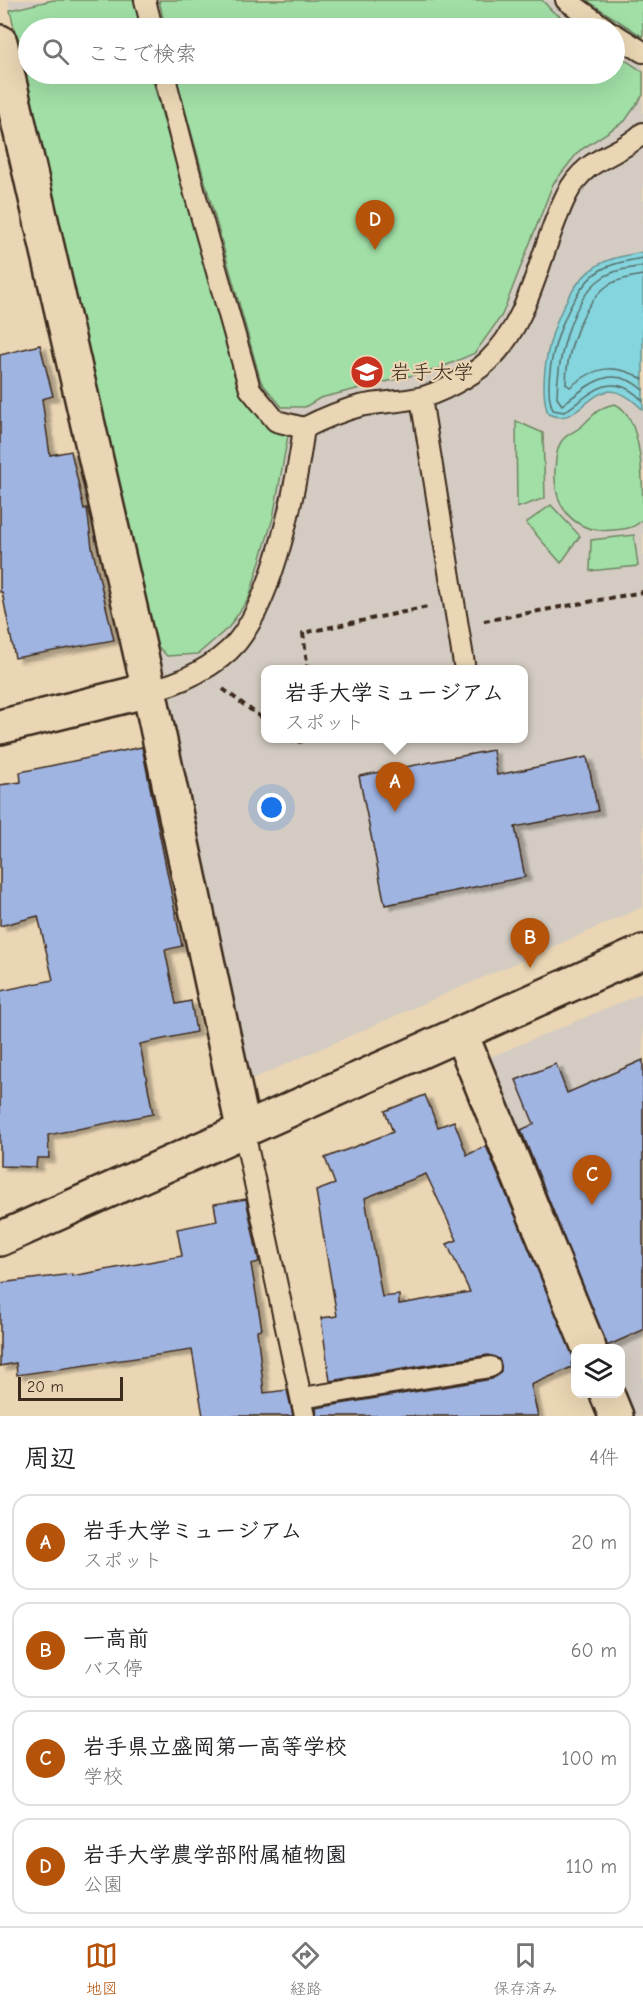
<!DOCTYPE html>
<html lang="ja">
<meta charset="utf-8">
<style>
:root{--surface:#fff;--page:#f2f2f2;--text:#202124;--muted:#757577;--line:#e0e0e0;--accent:#b45309}
body{margin:0;font-family:"Comic Neue","Klee One",sans-serif;background:var(--page);color:var(--text)}
.controls{position:absolute;right:18px;bottom:18px;display:grid;overflow:hidden;border-radius:12px;box-shadow:0 6px 24px #0002}
.controls button{width:54px;height:54px;display:grid;place-items:center;padding:0;border:0;border-bottom:2px solid var(--line);background:var(--surface);color:var(--text);font:30px sans-serif}
.scale{position:absolute;left:18px;bottom:15px;width:105px;box-sizing:border-box;padding-left:6px;border:3px solid #3b2a1e;border-top:0;font-size:16px;line-height:21px;white-space:nowrap;color:#3b2a1e;-webkit-text-stroke:4px #ead6b4;paint-order:stroke}
.you{position:absolute;left:272px;top:808px;width:21px;height:21px;margin:-15px;border:4px solid #fff;border-radius:50%;background:#1a73e8;box-shadow:0 0 0 9px #1a73e833}
.badge{display:grid;place-items:center;width:39px;height:39px;border-radius:50%;background:var(--accent);color:#fff;font-size:20px;font-weight:700}
.pin{position:absolute;translate:-50% -50px;filter:drop-shadow(0 2px 3px #0008)}
.pin::after{content:'';position:absolute;top:32px;width:21px;height:18px;background:inherit;clip-path:polygon(0 0,100% 0,50% 100%)}
.popup{position:absolute;left:261px;top:665px;width:267px;height:78px;box-sizing:border-box;display:grid;place-content:center;border-radius:12px;background:var(--surface);filter:drop-shadow(0 2px 4px #0005);font-size:20px;white-space:nowrap;color:var(--muted)}
.popup b{font-size:22px;color:var(--text)}
.popup::after{content:'';position:absolute;left:50%;top:100%;margin-left:-12px;border:12px solid transparent;border-top-color:var(--surface)}
.list{margin:0;padding:0;list-style:none}
h2{display:flex;justify-content:space-between;align-items:center;height:78px;margin:0;padding:0 24px;font-size:26px}
h2 small{font-size:20px;font-weight:400;color:var(--muted)}
.list li{display:grid;grid-template-columns:39px 1fr auto;gap:18px;align-items:center;box-sizing:border-box;height:96px;margin:0 12px 12px;padding:0 12px;border:2px solid var(--line);border-radius:18px}
.list b{display:block;font-size:22px;white-space:nowrap}
.list p{margin:0;font-size:20px;white-space:nowrap;color:var(--muted)}
.list em{font-size:20px;font-style:normal;color:var(--muted)}
.icon{flex:none;width:33px;height:33px;fill:none;stroke:currentColor;stroke-width:2;stroke-linecap:round;stroke-linejoin:round}
.map{position:relative;flex:none;width:643px;height:1416px;overflow:hidden}
.search{position:absolute;background:var(--surface);box-shadow:0 6px 24px #0002;left:18px;right:18px;top:18px;height:66px;display:flex;align-items:center;gap:15px;box-sizing:border-box;padding:0 21px;border-radius:33px;color:var(--muted);font-size:22px}
.sheet{height:510px;background:var(--surface)}
nav{display:flex;justify-content:space-around;align-items:center;box-sizing:border-box;height:84px;border-top:2px solid var(--line);background:var(--surface);font-size:16px;color:var(--muted)}
nav a{display:grid;justify-items:center;gap:3px}
nav .on{color:var(--accent)}
.map>svg:first-child{display:block}
.built{fill:#d4ccc2;fill-rule:evenodd}
.green{fill:#a1dfa6;stroke:#6e8462;stroke-width:1.5}
.water{fill:#84d5dd;stroke:#679191;stroke-width:1.5}
.lines{fill:none;stroke-linecap:round;stroke-linejoin:round}
.shore{stroke:#586e6a;stroke-width:1.5}
.building{fill:#a0b4e2;stroke:#3b2a1e;stroke-width:1.5;fill-rule:evenodd;filter:url(#shadow)}
.service-casing{stroke:#3b2a1e;stroke-width:24}
.minor-casing{stroke:#3b2a1e;stroke-width:38}
.tertiary-casing{stroke:#3b2a1e;stroke-width:38}
.path{stroke:#3b2a1e;stroke-width:4;stroke-dasharray:6 4.5;stroke-linecap:butt}
.service{stroke:#ead6b4;stroke-width:20}
.minor{stroke:#ead6b4;stroke-width:33}
.tertiary{stroke:#ead6b4;stroke-width:33}
.labels{text-anchor:middle;stroke-width:4.5;stroke-linejoin:round;paint-order:stroke}
.poi-label{font-size:21px;fill:#3b2a1e;stroke:#ead6b4;text-anchor:start}
</style>
<div class="map">
<svg width="643" height="1416" viewBox="0 0 643 1416">
<defs>
<filter id="shadow"><feDropShadow dx="6" dy="4" stdDeviation="1.5" flood-color="#0004"/></filter>
</defs>
<rect width="100%" height="100%" fill="#ead6b4"/>
<filter id="ink" filterUnits="userSpaceOnUse"><feTurbulence type="fractalNoise" baseFrequency=".0167" numOctaves="2"/><feDisplacementMap in="SourceGraphic" scale="12" xChannelSelector="R" yChannelSelector="G"/><feConvolveMatrix kernelMatrix="1 2 1 2 8 2 1 2 1" color-interpolation-filters="sRGB"/></filter>
<g filter="url(#ink)">
<g class="built">
<path d="M8 0H643V907L250 1080ZM28 28H614V74H28ZM266 670H524V738H266Z"/>
<polygon points="643,993 643,1416 632,1416 621,1390 620,1348 603,1348 478,1062"/>
</g>
<g class="green">
<polygon points="53,0 135,0 141,28 28,28 28,74 151,74 239,392 266,425 288,436 273,518 249,598 229,627 198,654 167,656 152,640 10,10"/>
<polygon points="159,0 542,0 552,11 578,28 165,28"/>
<polygon points="586,0 643,0 643,37"/>
<polygon points="615,53 643,72 643,95 625,121 579,151 553,184 502,315 475,353 438,369 320,398 305,407 282,407 261,382 175,74 614,74"/>
<path d="M615 404C643 416 643 484 643 519 635 528 626 529 614 530 574 534 553 508 555 469 556 461 556 449 561 442 566 434 575 432 582 426 594 414 599 407 615 404Z"/>
<polygon points="516,421 543,433 545,498 517,508"/>
<polygon points="551,505 580,536 561,563 526,523"/>
<polygon points="634,535 638,566 590,571 591,540"/>
</g>
<path class="water" d="M643 252V410C593 358 587 432 548 414 534 374 558 291 595 267 608 258 627 255 643 252Z"/>
<g class="lines">
<g class="shore">
<path d="M643 258C628 261 612 263 599 271 567 291 538 376 553 410L564 412C593 393 611 368 643 401"/>
<path d="M643 266C630 268 614 270 602 278 570 300 557 362 557 398L562 405C589 385 611 362 643 390"/>
<path d="M643 275C632 277 616 279 607 286 581 305 566 354 566 384L570 387C596 366 614 363 643 379"/>
</g>
</g>
<g class="building">
<polygon points="40,345 53,396 42,399 50,455 71,451 84,509 87,508 92,547 114,640 15,658 2,592 0,592 0,355"/>
<polygon points="142,747 182,946 165,950 176,1004 191,1001 196,1032 140,1044 153,1114 48,1135 49,1158 37,1158 36,1167 0,1166 0,991 53,980 38,916 0,926 0,785 21,782 20,772"/>
<polygon points="493,750 497,775 587,757 598,811 515,827 525,877 385,905 359,776"/>
<polygon points="643,1060 643,1330 607,1346 521,1130 534,1124 516,1080 556,1064 567,1093"/>
<path d="M425 1095 438 1127 454 1121 467 1155 486 1146 576 1360 571 1363 572 1367 531 1385 538 1416H317L316 1408 492 1379 501 1371 499 1359 488 1355 330 1381 321 1318 337 1316 316 1191 335 1184 325 1158 393 1132 385 1111ZM426 1174 457 1240 447 1244 470 1292 399 1304V1295L382 1297 365 1198Z"/>
<polygon points="246,1199 259,1262 251,1264 262,1329 257,1330 264,1393 287,1390 293,1416 203,1416 192,1350 17,1375 16,1363 0,1366 0,1283 72,1274 72,1276 182,1256 177,1229 217,1221 214,1204"/>
</g>
<g class="lines">
<defs>
<g id="service">
<polyline points="145,0 152,28"/>
<polyline points="566,0 605,28"/>
<polyline points="614,34 643,52"/>
<polyline points="164,74 195,194 250,389 276,421 304,428"/>
<polyline points="421,398 465,670"/>
<path d="M149 690C178 685 217 666 237 642 275 595 296 488 304 428 322 419 340 411 360 406 379 402 399 402 418 398 437 395 473 375 487 362 533 319 539 249 567 194 587 155 615 159 643 133"/>
<polyline points="244,1132 305,1416"/>
<polyline points="302,1398 490,1367"/>
</g>
<g id="minor">
<polyline points="0,42 149,690 244,1132"/>
<polyline points="0,727 149,690"/>
<polyline points="461,1034 589,1348"/>
<polyline points="607,1394 616,1416"/>
</g>
<polyline id="tertiary" points="0,1239 643,952"/>
</defs>
<use href="#service" class="service-casing"/>
<use href="#minor" class="minor-casing"/>
<use href="#tertiary" class="tertiary-casing"/>
<g class="path">
<polyline points="484,621 643,592"/>
<polyline points="308,670 303,633 428,607"/>
<polyline points="223,689 266,721"/>
<polyline points="290,738 295,743 312,738"/>
</g>
<use href="#service" class="service"/>
<use href="#minor" class="minor"/>
<use href="#tertiary" class="tertiary"/>
</g>
</g>
<defs>
<symbol id="university-disc" viewBox="-11 -11 22 22"><circle r="9.5" fill="#c8321e" stroke="#ead6b4"/><path d="M0-5L7-2L0 1L-7-2ZM-4 1L0 2.5L4 1V4Q0 6-4 4Z" fill="#fff"/></symbol>
</defs>
<g fill-rule="evenodd">
<use href="#university-disc" x="348" y="353" width="38" height="38"/>
</g>
<g class="labels">
<g class="poi-label">
<text x="390" y="379">岩手大学</text>
</g>
</g>
</svg>
<div class="controls">
<button><svg class="icon" aria-label="layers" viewBox="0 0 24 24"><path d="M12 4l9 5-9 5-9-5zM3 14l9 5 9-5"/></svg></button>
</div>
<div class="scale">20 m</div>
<div class="you"></div>
<div class="pin badge" style="left:395px;top:812px">A</div>
<div class="popup"><b>岩手大学ミュージアム</b>スポット</div>
<div class="pin badge" style="left:530px;top:968px">B</div>
<div class="pin badge" style="left:592px;top:1205px">C</div>
<div class="pin badge" style="left:375px;top:250px">D</div>
<div class="search"><svg class="icon" aria-label="search" viewBox="0 0 24 24"><circle cx="10" cy="10" r="6"/><path d="M15 15l6 6"/></svg>ここで検索</div>
</div>
<section class="sheet">
<h2>周辺<small>4件</small></h2>
<ul class="list">
<li><span class="badge">A</span><div><b>岩手大学ミュージアム</b><p>スポット</p></div><em>20 m</em></li>
<li><span class="badge">B</span><div><b>一高前</b><p>バス停</p></div><em>60 m</em></li>
<li><span class="badge">C</span><div><b>岩手県立盛岡第一高等学校</b><p>学校</p></div><em>100 m</em></li>
<li><span class="badge">D</span><div><b>岩手大学農学部附属植物園</b><p>公園</p></div><em>110 m</em></li>
</ul>
</section>
<nav>
<a class="on"><svg class="icon" aria-label="map" viewBox="0 0 24 24"><path d="M3 6l6-2 6 2 6-2v14l-6 2-6-2-6 2zM9 4v14M15 6v14"/></svg>地図</a>
<a><svg class="icon" aria-label="directions" viewBox="0 0 24 24"><path d="M12 3l9 9-9 9-9-9zM9 14v-3h6M13 9l2 2-2 2"/></svg>経路</a>
<a><svg class="icon" aria-label="saved" viewBox="0 0 24 24"><path d="M7 4h10v16l-5-4-5 4z"/></svg>保存済み</a>
</nav>
